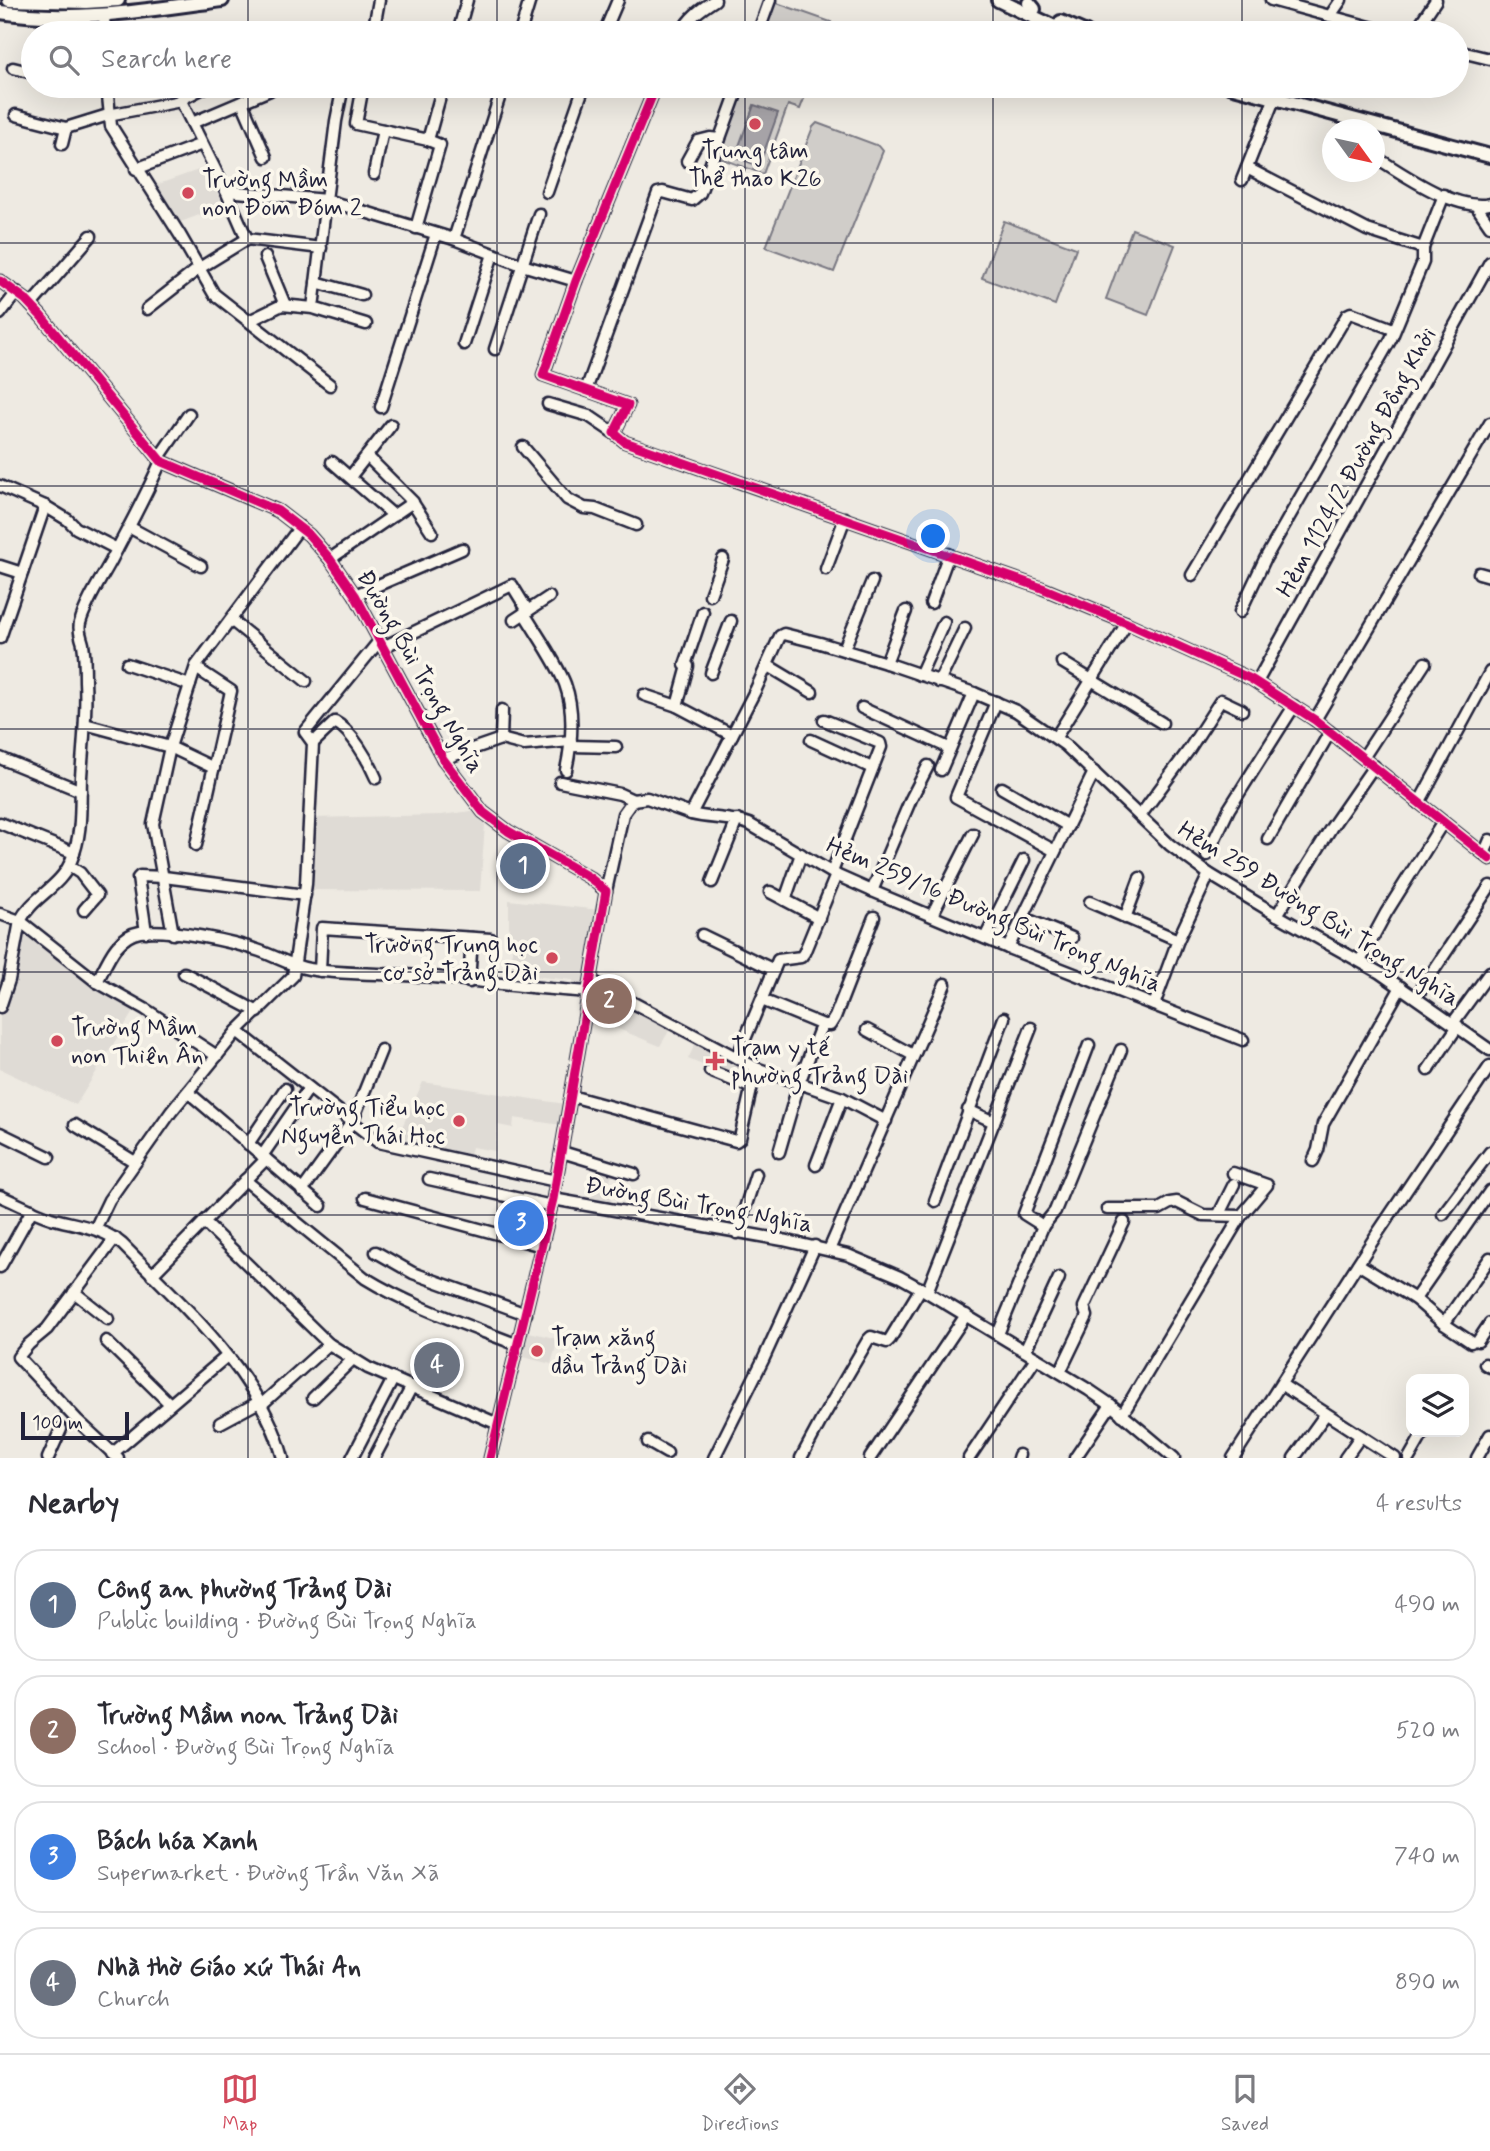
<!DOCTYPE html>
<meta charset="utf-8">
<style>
:root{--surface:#fff;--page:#f7f7f7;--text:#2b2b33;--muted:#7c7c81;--line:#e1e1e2;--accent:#d1495b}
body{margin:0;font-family:Mynerve,sans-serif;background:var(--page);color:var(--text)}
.controls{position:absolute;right:21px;bottom:21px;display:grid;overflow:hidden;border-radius:14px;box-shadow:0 7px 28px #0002}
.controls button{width:63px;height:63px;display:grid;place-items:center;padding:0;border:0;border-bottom:2px solid var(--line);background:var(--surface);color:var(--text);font:35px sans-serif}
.compass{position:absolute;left:1322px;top:119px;width:63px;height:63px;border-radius:50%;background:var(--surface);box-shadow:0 7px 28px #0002;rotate:123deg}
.scale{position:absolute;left:21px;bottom:18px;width:108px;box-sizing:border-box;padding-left:7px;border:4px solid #22223b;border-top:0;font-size:19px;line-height:24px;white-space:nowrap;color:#22223b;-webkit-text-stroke:5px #fbf7ec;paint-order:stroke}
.you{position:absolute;left:934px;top:537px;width:24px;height:24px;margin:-18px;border:5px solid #fff;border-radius:50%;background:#1a73e8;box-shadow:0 0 0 10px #1a73e833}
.badge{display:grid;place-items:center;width:46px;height:46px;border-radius:50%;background:var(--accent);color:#fff;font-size:23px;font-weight:700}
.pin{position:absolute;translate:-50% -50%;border:4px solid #fff;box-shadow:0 2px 7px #0006}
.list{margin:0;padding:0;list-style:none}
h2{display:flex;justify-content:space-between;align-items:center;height:91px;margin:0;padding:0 28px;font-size:30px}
h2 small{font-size:23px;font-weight:400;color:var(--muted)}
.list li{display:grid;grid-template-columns:46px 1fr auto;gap:21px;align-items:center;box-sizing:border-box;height:112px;margin:0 14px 14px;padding:0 14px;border:2px solid var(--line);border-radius:28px}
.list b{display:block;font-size:26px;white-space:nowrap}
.list p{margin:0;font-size:23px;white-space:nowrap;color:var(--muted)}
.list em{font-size:23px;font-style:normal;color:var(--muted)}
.icon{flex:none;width:38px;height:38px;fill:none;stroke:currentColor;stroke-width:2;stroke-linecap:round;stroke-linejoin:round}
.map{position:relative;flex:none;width:1490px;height:1458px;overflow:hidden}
.search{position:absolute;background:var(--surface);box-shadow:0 7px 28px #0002;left:21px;right:21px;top:21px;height:77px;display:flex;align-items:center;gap:18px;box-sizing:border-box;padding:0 24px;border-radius:38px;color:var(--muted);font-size:26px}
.sheet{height:595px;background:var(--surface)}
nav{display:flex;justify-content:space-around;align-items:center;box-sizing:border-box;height:98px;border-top:2px solid var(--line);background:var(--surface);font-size:19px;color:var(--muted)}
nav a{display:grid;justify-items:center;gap:4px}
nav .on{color:var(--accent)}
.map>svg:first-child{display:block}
.built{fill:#dfdbd5}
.green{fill:#d0cdc9;stroke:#797882;stroke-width:2}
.water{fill:#a6a3a7;stroke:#716f7c;stroke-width:2}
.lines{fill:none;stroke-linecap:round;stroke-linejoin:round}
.major-tunnel{stroke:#c5c2c1;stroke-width:12;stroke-dasharray:12 6;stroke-linecap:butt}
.minor-casing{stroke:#22223b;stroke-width:15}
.major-casing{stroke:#22223b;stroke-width:18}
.minor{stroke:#fbf7ec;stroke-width:10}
.major{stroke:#fbf7ec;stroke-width:12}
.cycleway-casing{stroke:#fbf7ec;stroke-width:13}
.cycleway{stroke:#d6006c;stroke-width:9}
.grid{fill:none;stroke:#22223b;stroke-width:2;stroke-opacity:0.55}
.poi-dot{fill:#d1495b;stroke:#fbf7ec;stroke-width:2.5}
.labels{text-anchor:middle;stroke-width:7;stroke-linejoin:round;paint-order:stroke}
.poi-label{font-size:24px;fill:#22223b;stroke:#fbf7ec;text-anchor:start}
.street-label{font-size:24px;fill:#22223b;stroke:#fbf7ec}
</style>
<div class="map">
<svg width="1490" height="1458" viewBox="0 0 1490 1458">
<rect width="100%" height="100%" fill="#eeeae2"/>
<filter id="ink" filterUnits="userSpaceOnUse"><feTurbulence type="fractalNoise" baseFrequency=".0143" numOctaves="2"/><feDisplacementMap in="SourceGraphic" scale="14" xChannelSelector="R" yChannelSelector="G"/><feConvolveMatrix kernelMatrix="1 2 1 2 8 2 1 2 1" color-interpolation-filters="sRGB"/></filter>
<g filter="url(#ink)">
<g class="built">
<polygon points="207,167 223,206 178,223 168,207 170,206 166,201 163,201 153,186"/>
<polygon points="472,811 485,825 480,891 308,890 311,818 441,815"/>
<polygon points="522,849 540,860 525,882 508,871"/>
<polygon points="509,900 600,910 586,989 573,988 573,980 509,974 513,942 509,941"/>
<polygon points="22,926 136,1007 76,1105 0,1069 0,1014 11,980"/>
<polygon points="595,985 672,1026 660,1046 589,1017"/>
<polygon points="697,1040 753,1069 749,1084 688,1059"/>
<polygon points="423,1082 565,1104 561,1125 514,1118 513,1128 498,1125 495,1151 472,1147 469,1159 394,1144"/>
<polygon points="599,1166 613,1170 608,1187 614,1188 609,1205 589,1201"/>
<polygon points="501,1211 543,1223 540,1235 498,1224"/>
<polygon points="525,1331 558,1339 551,1364 519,1356"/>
</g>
<g class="green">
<polygon points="774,2 831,22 827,33 763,33"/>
<polygon points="744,86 809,86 800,109 788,105 763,174 717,157"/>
<polygon points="817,123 879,146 883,151 834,272 766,247 813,127"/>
<polygon points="1004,221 1076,248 1055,305 982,278"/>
<polygon points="1132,229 1175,245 1148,315 1106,299"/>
</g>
<polygon class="water" points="754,105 778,113 759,166 735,157"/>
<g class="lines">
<polyline class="major-tunnel" points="1016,1 1027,6"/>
<defs>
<g id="minor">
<polyline points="1271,0 1392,33"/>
<polyline points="104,14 105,33"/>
<polyline points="1330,16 1341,0"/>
<polyline points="373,33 379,0"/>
<polyline points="458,33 467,0"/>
<polyline points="520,33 530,0"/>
<polyline points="604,33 618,0"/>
<path d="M681 33C689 17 701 9 715 0"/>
<polyline points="758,33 770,0"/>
<polyline points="1414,33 1436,0"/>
<polyline points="1457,51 1490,59"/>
<polyline points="13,68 33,73"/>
<polyline points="107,86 111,126 180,235 214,294 330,385"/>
<polyline points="343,86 336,121 326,200 454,239 522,265 576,281"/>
<polyline points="363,86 356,124 428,140 440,145 416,228"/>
<polyline points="656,86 576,281 543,375 628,405 614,433 625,442 1042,588 1127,623 1251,679 1315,720 1490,859"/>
<polyline points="178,101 207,86"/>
<polyline points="242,102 266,157"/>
<polyline points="16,115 66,128"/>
<polyline points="192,123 270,90 275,86"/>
<polyline points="428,140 443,86"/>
<polyline points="62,144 66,128 108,115 181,101 226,191 247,239"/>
<path d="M1374 156C1403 174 1456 212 1490 204"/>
<polyline points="687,161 698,141 710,138 720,139"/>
<polyline points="1247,168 1367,230 1423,248"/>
<polyline points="136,169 202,144"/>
<polyline points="374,174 383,130"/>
<polyline points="1242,180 1275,97"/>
<polyline points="226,191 326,200 313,308"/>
<polyline points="547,192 584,86"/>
<polyline points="1477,207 1490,226"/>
<polyline points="454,239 503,86"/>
<polyline points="265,257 285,305"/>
<polyline points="0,281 25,299 41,316 161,461 278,511 309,535 330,559 355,595 443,759 483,812 508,831 590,878 606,891 553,1199 490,1458"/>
<polyline points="316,282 362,295"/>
<polyline points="31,305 91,236"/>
<polyline points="147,309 198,269 247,239 321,248"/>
<polyline points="0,314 17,292"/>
<polyline points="249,321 282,305 313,308 366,324"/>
<polyline points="464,344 493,254"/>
<polyline points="495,349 539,214"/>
<polyline points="586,390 658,193 663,192 692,200 700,193 739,86"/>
<polyline points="548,404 589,416 614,433"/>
<polyline points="381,407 436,234"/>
<polyline points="523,447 567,499 584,508 595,509 636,525"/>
<polyline points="158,459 189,414"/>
<polyline points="332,462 393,515"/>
<polyline points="350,477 391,425"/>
<polyline points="0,486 45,506"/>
<polyline points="413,503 432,532"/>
<polyline points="129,527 201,566"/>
<polyline points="330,559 413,502 367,456"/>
<polyline points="0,566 22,573"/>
<polyline points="826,569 845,518"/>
<polyline points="1479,573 1490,576"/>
<polyline points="1192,575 1347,315 1351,313 1393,329"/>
<polyline points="355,595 462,549"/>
<polyline points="710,595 723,559"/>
<polyline points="931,603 949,554"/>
<polyline points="1240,612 1265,559 1391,339 1423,262 1423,248 1444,195"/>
<path d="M524 613C537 635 556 661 565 684 575 711 572 742 566 770"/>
<polyline points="231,620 306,681"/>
<polyline points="514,620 549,597"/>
<polyline points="0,638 45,506 68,520 76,528 117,549"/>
<polyline points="383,647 512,585 528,611"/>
<polyline points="844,649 872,581"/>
<polyline points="1062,662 1162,723"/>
<polyline points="886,663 906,611"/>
<polyline points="127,664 190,685"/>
<polyline points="685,665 703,612"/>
<polyline points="767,665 812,692"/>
<polyline points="688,666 677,706 732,735"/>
<polyline points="711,673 731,621"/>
<polyline points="920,675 944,622"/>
<polyline points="939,682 965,628"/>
<polyline points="1257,682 1490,262"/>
<polyline points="644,695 677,706"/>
<polyline points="996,702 956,797 1055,851"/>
<polyline points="862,708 949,748"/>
<polyline points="824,720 880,743 881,747 832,872"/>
<polyline points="1315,720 1490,423"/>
<polyline points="85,724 170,747 214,768"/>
<polyline points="1056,737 1127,623"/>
<polyline points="501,739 502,710"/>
<polyline points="811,740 872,768"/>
<path d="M313 743 335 722C351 730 369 761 376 778"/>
<polyline points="571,746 616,747"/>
<polyline points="0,758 81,791"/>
<polyline points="1363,758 1425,663"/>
<polyline points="443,759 501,739 524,745 571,741"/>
<polyline points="941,770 974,693"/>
<polyline points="560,782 620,794 633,800"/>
<polyline points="1002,788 1068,826"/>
<polyline points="1419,803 1490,672"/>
<path d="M691 814C710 819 731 817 749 824L836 875 872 891 1008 948 1243 1040"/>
<polyline points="1140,816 1188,751 1221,700 1242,710"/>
<polyline points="0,823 74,853"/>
<polyline points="1268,839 1330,732"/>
<polyline points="196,845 231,691 196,668"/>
<polyline points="1484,854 1490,840"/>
<polyline points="1207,855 1229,809 1294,706"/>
<polyline points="69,866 80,873 97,895 84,910"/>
<polyline points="712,882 737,820"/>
<polyline points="606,891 623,814 633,800 647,798 691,814 756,689 780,636 784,634 820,643 886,663 974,693 1016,711 1065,745 1170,845 1209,874 1277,915 1380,973 1490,1050"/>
<polyline points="872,891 911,799 928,766"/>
<polyline points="770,892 819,918"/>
<polyline points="785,900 801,854"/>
<polyline points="1090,902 1178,940"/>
<polyline points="0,914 20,921 97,982 145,1009 217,1056"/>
<polyline points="932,915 973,834"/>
<polyline points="1277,915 1331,828 1374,766"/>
<polyline points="1024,918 1072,938"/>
<polyline points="1125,918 1140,878"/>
<polyline points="146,932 138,878 140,876 164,877 305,895"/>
<polyline points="173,934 153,824 170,747 196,666 300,527"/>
<polyline points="702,935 774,970"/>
<polyline points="985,938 1024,860"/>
<polyline points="1008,948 1094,772"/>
<polyline points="1360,961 1386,913 1443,822"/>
<polyline points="320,971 322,928 491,939"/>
<polyline points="184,973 258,1012"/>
<polyline points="592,981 756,1068 842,1098 886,1121"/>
<path d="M97 982C107 963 116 936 140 932 169 928 232 941 260 951 277 957 291 966 309 969 346 975 384 973 421 976 477 980 533 989 590 992"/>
<polyline points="469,982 472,938"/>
<polyline points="1416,997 1490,886"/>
<polyline points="762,1000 823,1025"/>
<polyline points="1154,1005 1178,940 1209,874"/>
<path d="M0 1007 9 980 20 921C32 897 61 887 71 861 83 833 80 806 81 777 83 745 87 713 85 681 85 669 85 656 83 644 81 636 78 631 80 623 86 602 100 581 111 561 128 528 146 496 161 461"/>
<polyline points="1453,1023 1490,972"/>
<polyline points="867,1030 913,1055"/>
<polyline points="237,1031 378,1142 556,1181"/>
<polyline points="737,1058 778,960 801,957 804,953 836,875"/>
<polyline points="1428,1070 1458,1026"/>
<polyline points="710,1071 750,1087"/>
<polyline points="188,1092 321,1206"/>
<polyline points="571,1096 736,1141 740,1138 756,1068"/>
<polyline points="968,1110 994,1122"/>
<polyline points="75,1125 135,1162"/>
<polyline points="0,1133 49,1157"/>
<polyline points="248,1144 285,1089"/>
<polyline points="562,1152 634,1174"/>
<polyline points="779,1152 799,1083 819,1031 823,1025 830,1025 835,1017 874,917"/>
<polyline points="262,1156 309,1088"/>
<polyline points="266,1159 204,1222 329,1344 368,1368 498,1424"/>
<polyline points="1313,1161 1318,1150 1323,1124 1401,987"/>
<polyline points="816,1165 842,1098"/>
<polyline points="429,1179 552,1206"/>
<path d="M245 1180 365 1278C412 1307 467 1325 518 1345"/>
<polyline points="302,1191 352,1122 381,1050"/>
<path d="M0 1196C17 1203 33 1212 51 1218 75 1225 102 1227 122 1244 182 1305 261 1374 283 1458"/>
<polyline points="365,1198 542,1246"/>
<polyline points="553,1199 783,1240 848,1255 900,1277 927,1292 1089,1390 1111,1405 1174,1458"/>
<polyline points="935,1201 1004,1018"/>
<polyline points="1107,1209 1159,1209 1170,1203 1177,1202 1203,1215 1241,1216"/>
<polyline points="1219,1214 1234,1184"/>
<polyline points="1443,1214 1490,1152"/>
<polyline points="1043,1226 1055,1211 1121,1050"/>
<polyline points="95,1229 109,1200 171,1112 237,1031 293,976 306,884 313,743 305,732 380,640"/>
<polyline points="737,1233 756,1174"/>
<polyline points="115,1238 47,1329 29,1344 18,1357 77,1420 118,1458"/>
<polyline points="829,1250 945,984"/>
<polyline points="376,1252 413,1273 526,1314"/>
<polyline points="1358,1264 1415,1299 1444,1324 1471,1342"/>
<polyline points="0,1267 32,1210"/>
<polyline points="152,1275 204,1222"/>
<polyline points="74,1292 108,1319"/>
<polyline points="927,1292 1031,1028"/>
<polyline points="1415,1299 1490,1191"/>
<polyline points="1444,1324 1490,1258"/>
<polyline points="998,1334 1043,1226 1024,1214 1089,1045"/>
<polyline points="106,1341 170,1404"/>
<polyline points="1478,1341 1490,1323"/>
<polyline points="1025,1351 1059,1278"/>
<polyline points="1485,1364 1490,1367"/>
<polyline points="1060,1372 1087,1316 1084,1307 1124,1222"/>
<polyline points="1282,1385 1395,1458"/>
<polyline points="313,1398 352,1360"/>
<polyline points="261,1405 329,1344"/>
<polyline points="1122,1415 1241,1216 1267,1185 1233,1173"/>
<polyline points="220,1423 259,1402"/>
<polyline points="648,1442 667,1453"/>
<polyline points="112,1454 227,1356"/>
<polyline points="48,1458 61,1429"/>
<polyline points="352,1458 393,1379"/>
<polyline points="374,1458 412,1386"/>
<polyline points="714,1458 764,1358 815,1246"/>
<polyline points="801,1458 823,1417 868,1340 871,1337 887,1342 890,1339 921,1288"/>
<polyline points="870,1458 966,1315"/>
<polyline points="969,1458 1036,1358"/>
<polyline points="1018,1458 1019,1455"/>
<polyline points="1075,1458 1111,1405"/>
<polyline points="1233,1458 1377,1234 1490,1066"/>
<polyline points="1294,1458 1325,1415"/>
<polyline points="1345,1458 1360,1437"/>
<polyline points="1409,1458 1424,1432"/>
<polyline points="1477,1458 1490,1435"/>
</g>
<g id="major">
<polyline points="9,0 86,2 118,0"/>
<polyline points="998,0 1067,33"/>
<polyline points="1029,3 1034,9"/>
<path d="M0 12C74 23 149 10 222 0"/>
<polyline points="1061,22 1086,33"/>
<polyline points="1230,86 1490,156"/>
</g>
</defs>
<use href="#minor" class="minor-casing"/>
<use href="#major" class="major-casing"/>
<use href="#minor" class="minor"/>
<use href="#major" class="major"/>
<defs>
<g id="cycleway">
<polyline points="656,86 576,281 543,375 628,405 614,433 625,442 1042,588 1127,623 1251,679 1315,720 1490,859"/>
<polyline points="0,281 25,299 41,316 161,461 278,511 309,535 330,559 355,595 443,759 483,812 508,831 590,878 606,891 553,1199 490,1458"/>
</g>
</defs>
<use href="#cycleway" class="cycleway-casing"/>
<use href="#cycleway" class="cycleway"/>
</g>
</g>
<path class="grid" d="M248 0V33M497 0V33M745 0V33M993 0V33M1242 0V33M248 86V1458M497 86V1458M745 86V1458M993 86V1458M1242 86V1458M0 243H1490M0 486H1490M0 729H1490M0 972H1490M0 1215H1490"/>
<g class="poi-dot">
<circle cx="755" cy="124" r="7"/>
<circle cx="188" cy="193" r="7"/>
<circle cx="552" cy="958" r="7"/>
<circle cx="57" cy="1041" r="7"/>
<path d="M711.5 1050.5h7v7h7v7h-7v7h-7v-7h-7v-7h7z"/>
<circle cx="459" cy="1121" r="7"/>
<circle cx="537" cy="1351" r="7"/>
</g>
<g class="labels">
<g class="poi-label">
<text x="755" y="158" text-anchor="middle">Trung tâm<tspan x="755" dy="28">Thể thao K26</tspan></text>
<text x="202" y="187">Trường Mầm<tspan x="202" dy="28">non Đom Đóm 2</tspan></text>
<text x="538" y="952" text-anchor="end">Trường Trung học<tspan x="538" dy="28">cơ sở Trảng Dài</tspan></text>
<text x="71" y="1035">Trường Mầm<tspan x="71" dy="28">non Thiên Ân</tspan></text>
<text x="731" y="1055">Trạm y tế<tspan x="731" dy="28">phường Trảng Dài</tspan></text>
<text x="445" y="1115" text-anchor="end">Trường Tiểu học<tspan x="445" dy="28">Nguyễn Thái Học</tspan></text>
<text x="551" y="1345">Trạm xăng<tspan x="551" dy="28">dầu Trảng Dài</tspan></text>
</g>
<g class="street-label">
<text transform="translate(1356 462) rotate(-61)" y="8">Hẻm 1124/2 Đường Đồng Khởi</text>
<text transform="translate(421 671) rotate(60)" y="8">Đường Bùi Trọng Nghĩa</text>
<text transform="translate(1319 913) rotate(32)" y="8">Hẻm 259 Đường Bùi Trọng Nghĩa</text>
<text transform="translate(994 914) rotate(23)" y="8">Hẻm 259/16 Đường Bùi Trọng Nghĩa</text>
<text transform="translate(699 1204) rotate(10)" y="8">Đường Bùi Trọng Nghĩa</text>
</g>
</g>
</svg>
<div class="controls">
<button><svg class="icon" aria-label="layers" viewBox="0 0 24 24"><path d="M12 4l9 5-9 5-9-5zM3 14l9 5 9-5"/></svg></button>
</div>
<svg class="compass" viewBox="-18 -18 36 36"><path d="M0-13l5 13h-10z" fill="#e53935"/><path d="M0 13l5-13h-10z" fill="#7c7c81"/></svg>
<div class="scale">100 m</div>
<div class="you"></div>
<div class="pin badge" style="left:523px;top:866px;background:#5c6f8a">1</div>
<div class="pin badge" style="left:609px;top:1001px;background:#8d6e63">2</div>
<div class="pin badge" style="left:521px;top:1223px;background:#3f7fe0">3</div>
<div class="pin badge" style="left:437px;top:1365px;background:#6b7280">4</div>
<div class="search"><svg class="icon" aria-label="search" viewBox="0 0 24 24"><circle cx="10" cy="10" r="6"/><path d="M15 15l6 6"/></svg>Search here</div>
</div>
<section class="sheet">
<h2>Nearby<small>4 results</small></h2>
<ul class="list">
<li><span class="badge" style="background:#5c6f8a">1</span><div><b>Công an phường Trảng Dài</b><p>Public building · Đường Bùi Trọng Nghĩa</p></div><em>490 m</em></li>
<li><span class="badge" style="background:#8d6e63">2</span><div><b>Trường Mầm non Trảng Dài</b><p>School · Đường Bùi Trọng Nghĩa</p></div><em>520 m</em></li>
<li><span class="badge" style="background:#3f7fe0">3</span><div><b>Bách hóa Xanh</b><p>Supermarket · Đường Trần Văn Xã</p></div><em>740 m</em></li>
<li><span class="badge" style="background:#6b7280">4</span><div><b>Nhà thờ Giáo xứ Thái An</b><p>Church</p></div><em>890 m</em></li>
</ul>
</section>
<nav>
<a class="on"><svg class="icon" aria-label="map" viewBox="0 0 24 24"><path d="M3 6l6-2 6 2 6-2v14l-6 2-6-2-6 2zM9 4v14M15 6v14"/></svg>Map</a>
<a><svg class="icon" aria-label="directions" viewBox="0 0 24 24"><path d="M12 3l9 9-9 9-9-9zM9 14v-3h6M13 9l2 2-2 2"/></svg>Directions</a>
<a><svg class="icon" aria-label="saved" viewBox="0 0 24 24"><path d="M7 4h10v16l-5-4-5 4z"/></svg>Saved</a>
</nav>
